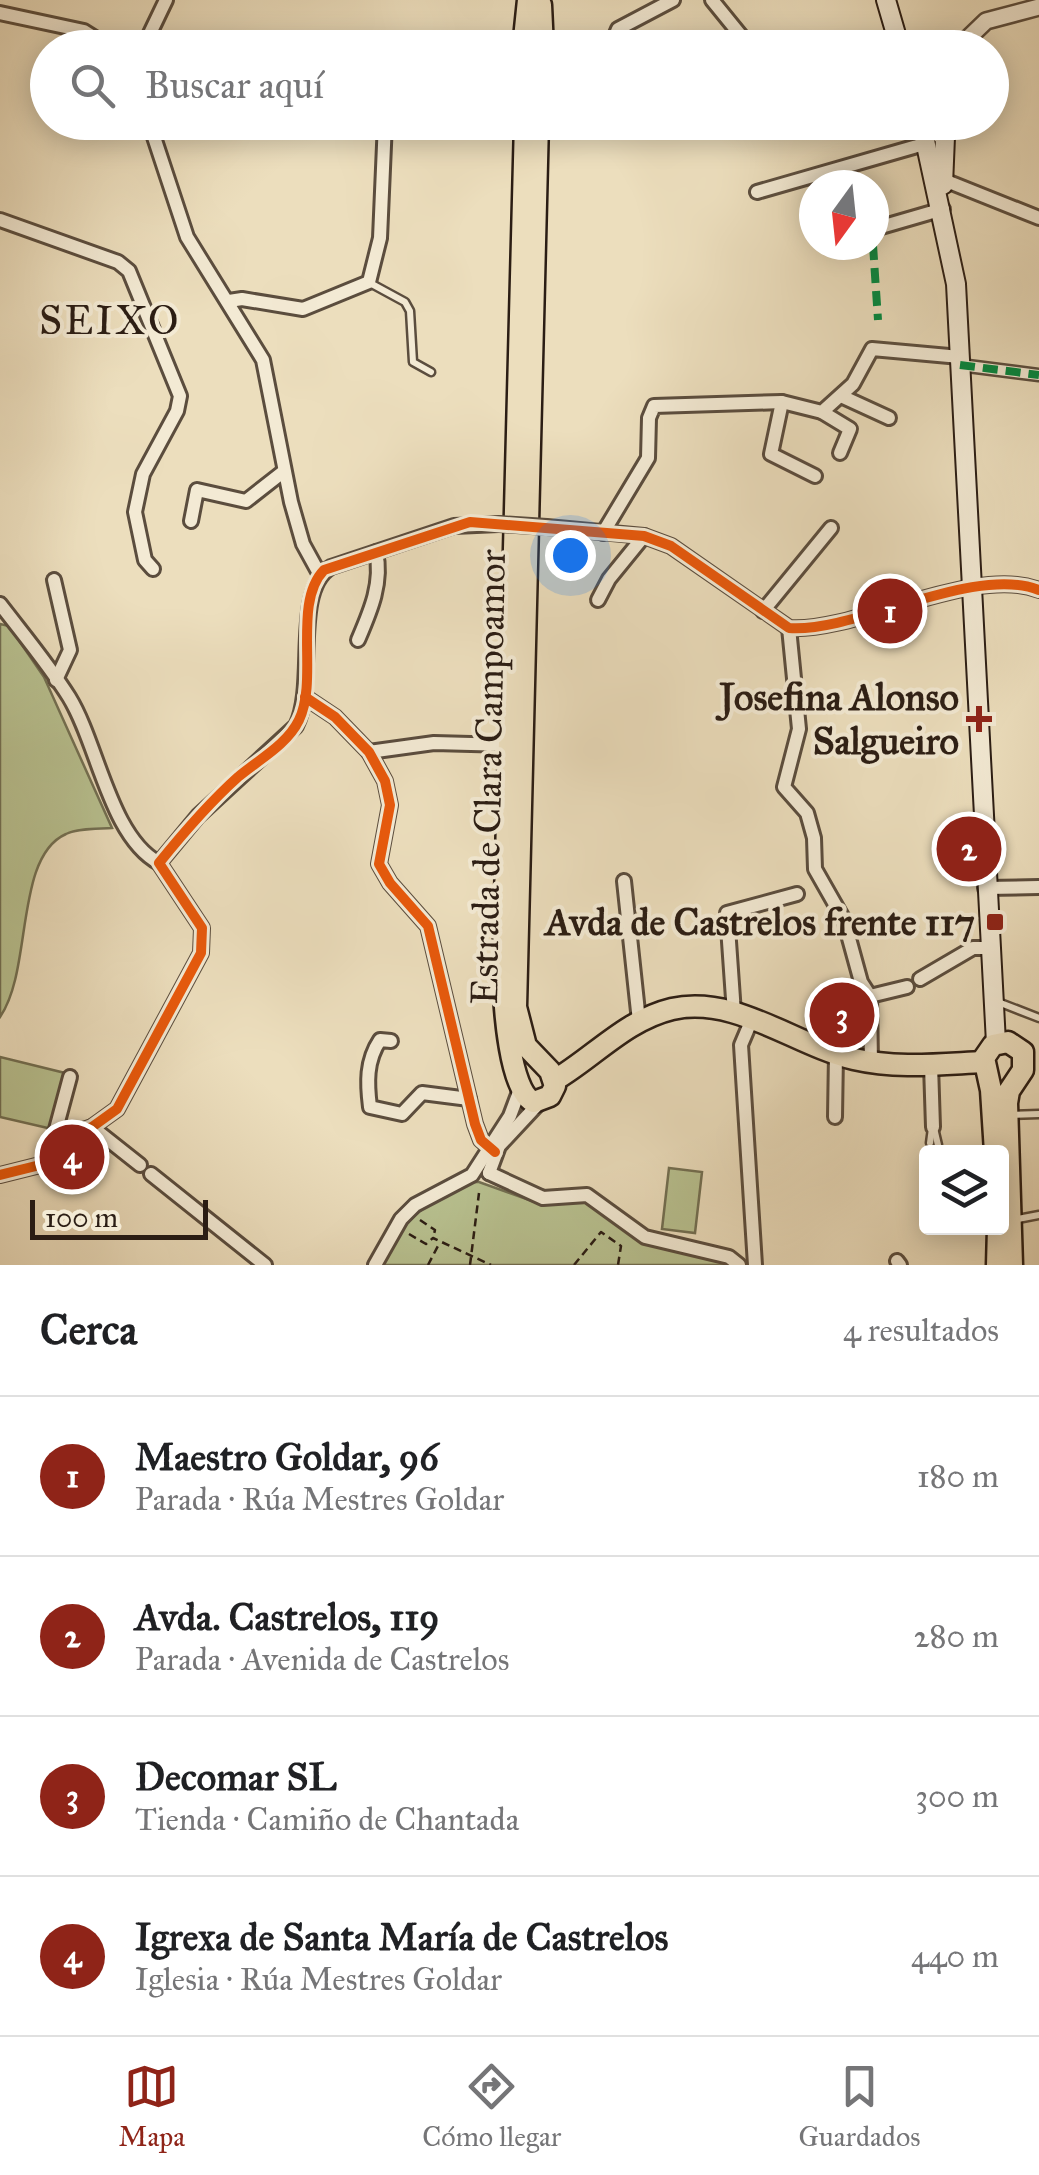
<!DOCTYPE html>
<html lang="es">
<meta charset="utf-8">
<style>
:root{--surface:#fff;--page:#f2f2f2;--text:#202124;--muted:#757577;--line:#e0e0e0;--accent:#8f2418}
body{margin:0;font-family:"IM FELL Great Primer",serif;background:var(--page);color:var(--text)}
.controls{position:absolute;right:30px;bottom:30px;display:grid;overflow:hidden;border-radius:10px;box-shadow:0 5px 25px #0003}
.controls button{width:90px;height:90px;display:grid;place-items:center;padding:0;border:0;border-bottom:2px solid var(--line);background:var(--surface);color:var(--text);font:50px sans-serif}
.compass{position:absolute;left:799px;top:170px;width:90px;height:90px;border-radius:50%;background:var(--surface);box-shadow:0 5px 25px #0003;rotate:195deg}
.scale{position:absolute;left:30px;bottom:25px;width:178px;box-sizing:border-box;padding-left:10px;border:5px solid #2b1d14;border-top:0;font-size:28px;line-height:35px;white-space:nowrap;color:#2b1d14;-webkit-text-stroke:8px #f3ead4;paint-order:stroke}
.you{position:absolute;left:570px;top:555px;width:35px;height:35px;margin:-25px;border:8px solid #fff;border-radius:50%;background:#1a73e8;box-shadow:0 0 0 15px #1a73e833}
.badge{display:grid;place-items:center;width:65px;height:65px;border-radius:50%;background:var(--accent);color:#fff;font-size:32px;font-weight:700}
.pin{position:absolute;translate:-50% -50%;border:5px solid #fff;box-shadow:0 2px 10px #0006}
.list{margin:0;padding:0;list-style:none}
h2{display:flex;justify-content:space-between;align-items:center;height:130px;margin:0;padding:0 40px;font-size:42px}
h2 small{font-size:32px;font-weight:400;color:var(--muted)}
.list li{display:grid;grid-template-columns:65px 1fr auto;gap:30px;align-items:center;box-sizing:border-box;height:160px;padding:0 40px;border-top:2px solid var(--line)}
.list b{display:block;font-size:38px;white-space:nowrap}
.list p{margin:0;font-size:32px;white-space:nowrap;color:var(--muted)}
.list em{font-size:32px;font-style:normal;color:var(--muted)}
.icon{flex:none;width:55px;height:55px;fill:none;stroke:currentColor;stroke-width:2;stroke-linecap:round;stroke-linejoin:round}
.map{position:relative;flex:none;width:1039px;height:1265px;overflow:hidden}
.search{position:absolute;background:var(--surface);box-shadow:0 5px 25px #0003;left:30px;right:30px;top:30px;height:110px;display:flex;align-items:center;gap:25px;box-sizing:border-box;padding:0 35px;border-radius:55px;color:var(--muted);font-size:38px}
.sheet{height:770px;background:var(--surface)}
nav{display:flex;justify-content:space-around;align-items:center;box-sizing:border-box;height:140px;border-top:2px solid var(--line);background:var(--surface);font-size:28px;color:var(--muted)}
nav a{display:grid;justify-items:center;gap:5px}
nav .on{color:var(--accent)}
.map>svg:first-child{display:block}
.green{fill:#b8c190;stroke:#726f52;stroke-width:2.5}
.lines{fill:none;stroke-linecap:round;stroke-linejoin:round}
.service-casing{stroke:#5b4d3e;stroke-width:11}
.pedestrian-casing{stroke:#5b4d3e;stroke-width:15}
.minor-casing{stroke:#5b4d3e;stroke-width:18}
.tertiary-casing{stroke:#5b4d3e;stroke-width:20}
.secondary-casing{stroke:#2b1d14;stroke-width:22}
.primary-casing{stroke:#2b1d14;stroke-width:25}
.path{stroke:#2b1d14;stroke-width:2.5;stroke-dasharray:8 5;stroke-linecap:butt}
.service{stroke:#f3ead4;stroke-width:6}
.pedestrian{stroke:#f3ead4;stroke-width:10}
.minor{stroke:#f3ead4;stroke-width:12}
.tertiary{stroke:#f3ead4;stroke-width:15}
.secondary{stroke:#f3ead4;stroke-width:18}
.primary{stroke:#ecdebd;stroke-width:20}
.minor-bridge-casing{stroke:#5b4d3e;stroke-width:18;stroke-linecap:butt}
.minor-bridge{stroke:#f3ead4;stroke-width:12}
.quiet{stroke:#00873e;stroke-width:8;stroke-dasharray:15 8;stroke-linecap:butt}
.cycleway-casing{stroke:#f3ead4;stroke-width:16}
.cycleway{stroke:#e8590c;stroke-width:10}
.poi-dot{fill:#8f2418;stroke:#f3ead4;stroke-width:4}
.labels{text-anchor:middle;stroke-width:8;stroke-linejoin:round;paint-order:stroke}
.poi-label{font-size:38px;font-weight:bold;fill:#2b1d14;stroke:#f3ead4;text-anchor:end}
.street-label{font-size:38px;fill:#2b1d14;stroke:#f3ead4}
.neighbourhood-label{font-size:40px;letter-spacing:2.5px;fill:#2b1d14;stroke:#f3ead4}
</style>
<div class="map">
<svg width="1039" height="1265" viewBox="0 0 1039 1265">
<rect width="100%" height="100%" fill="#ecdebd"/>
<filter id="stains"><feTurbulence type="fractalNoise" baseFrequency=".002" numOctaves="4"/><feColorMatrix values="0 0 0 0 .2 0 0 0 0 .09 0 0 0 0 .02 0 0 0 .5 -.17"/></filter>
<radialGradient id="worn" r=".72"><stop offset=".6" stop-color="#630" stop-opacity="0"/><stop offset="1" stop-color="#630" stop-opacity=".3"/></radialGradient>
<g class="green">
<path d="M0 624 9 626 44 677 112 828C98 829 78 828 66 834 14 857 33 970 0 1017Z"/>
<polygon points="0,1057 65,1073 52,1129 0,1117"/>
<polygon points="669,1168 702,1172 695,1233 662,1229"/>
<path d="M467 1182H479L543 1205 584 1198 634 1237 730 1265H380C408 1215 417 1210 467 1182Z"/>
</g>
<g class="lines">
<defs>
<g id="service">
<polyline points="370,283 405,302 410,311 413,362 431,372"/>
<polyline points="998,1002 1039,1018"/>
<polyline points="1010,1115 1039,1114"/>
<polyline points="934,1128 938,1145"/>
<polyline points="930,1143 932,1128"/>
<polyline points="1013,1220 1039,1215"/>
</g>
<polyline id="pedestrian" points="960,365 1039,375"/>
<g id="minor">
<polyline points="712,0 751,48"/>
<polyline points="0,13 84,31 111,48"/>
<polyline points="143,48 166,0"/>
<polyline points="610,48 618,29 673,0"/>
<polyline points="149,122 187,237 263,360 291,502 303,544 320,575"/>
<polyline points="939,178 1039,218"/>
<polyline points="757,192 917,146"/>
<polyline points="0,220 118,262 129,271 180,396 177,411 143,474 135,512 145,560 153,569"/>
<polyline points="874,229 943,209"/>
<polyline points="229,301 242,299 303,309 369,282 380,238 385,122"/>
<polyline points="841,396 889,418"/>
<polyline points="782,402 771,454 815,476"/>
<polyline points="822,412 850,429 840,453"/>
<polyline points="191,521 197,490 246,501 283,472"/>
<path d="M547 527 644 536 671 546 789 628C855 633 974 564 1039 590"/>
<polyline points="603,533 648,458 649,418 654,406 782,402 822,412 853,384 872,349 960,357"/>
<polyline points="54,580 70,650 56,680"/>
<polyline points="598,600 609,579 644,536"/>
<path d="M0 604C23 634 49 665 69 697 98 744 110 837 159 863"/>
<polyline points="763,611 831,528"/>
<polyline points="789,628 799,729 784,787 807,813 814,838 815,869 844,920 861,982 870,996 871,1063"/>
<path d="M358 640C370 612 383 583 376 552"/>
<polyline points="305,697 335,717 369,752 385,781 390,805 379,864 390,883 428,926 475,1124 481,1140 495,1152"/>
<polyline points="369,752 434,743 508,745"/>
<polyline points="624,881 639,1021"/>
<polyline points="985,888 1039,887"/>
<polyline points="920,979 973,948 988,948"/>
<polyline points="870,996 907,987"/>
<polyline points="734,1013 727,913 797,894"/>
<polyline points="752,1019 741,1045 755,1265"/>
<path d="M391 1041 380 1040C366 1061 367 1083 370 1107L402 1114 422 1093 469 1099"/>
<polyline points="931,1065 933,1127"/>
<polyline points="835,1117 836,1054"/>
<polyline points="92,1127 140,1165"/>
<polyline points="52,1144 70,1077"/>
<polyline points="489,1173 543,1198 587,1195 645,1237 729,1257 739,1265"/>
<polyline points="489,1173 499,1146 540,1102"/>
<polyline points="151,1174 265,1265"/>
<path d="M0 1175 40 1165 57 1139 92 1127 117 1109 201 953 202 928 159 863 198 816 296 726C317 685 292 590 331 567L454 526 499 524"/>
<polyline points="897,1261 900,1265"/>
<polyline points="375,1265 401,1219 415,1205 472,1175 510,1116 519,1092"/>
</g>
<polyline id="tertiary" points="958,48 986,21 1039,7"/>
<g id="secondary">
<polyline points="886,0 900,48"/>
<polyline points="921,122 956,284 996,1043"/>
<polyline points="925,122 945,137 943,185"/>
</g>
<g id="primary">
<polyline points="541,5 543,48"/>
<polyline points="523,48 528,0"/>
<path d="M525 122 503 975C504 1002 509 1093 534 1102L550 1096 555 1086 550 1071 526 1046 516 1007 538 122"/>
<path d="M555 1080C594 1057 626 1020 672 1009 736 995 794 1045 854 1059 897 1069 940 1064 983 1062"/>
<polyline points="995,1152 991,1090 984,1058 993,1045 1008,1042 1023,1052 1023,1070 1009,1091 1007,1103 1012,1265"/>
<polyline points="997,1265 998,1228"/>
</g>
</defs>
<use href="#service" class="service-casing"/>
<use href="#pedestrian" class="pedestrian-casing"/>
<use href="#minor" class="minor-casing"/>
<use href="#tertiary" class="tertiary-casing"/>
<use href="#secondary" class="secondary-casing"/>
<use href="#primary" class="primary-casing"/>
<g class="path">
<polyline points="420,1220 435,1230 433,1238"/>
<polyline points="409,1234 426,1244 433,1238 491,1265"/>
<polyline points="428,1265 439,1244"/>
<polyline points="470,1265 479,1193"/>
<polyline points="574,1265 601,1232 621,1246 618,1265"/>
</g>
<use href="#service" class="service"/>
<use href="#pedestrian" class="pedestrian"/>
<use href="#minor" class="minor"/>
<use href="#tertiary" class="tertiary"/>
<use href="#secondary" class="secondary"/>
<use href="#primary" class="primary"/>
<defs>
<polyline id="minor-bridge" points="499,524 547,527"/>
</defs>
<use href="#minor-bridge" class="minor-bridge-casing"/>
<use href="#minor-bridge" class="minor-bridge"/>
<g class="quiet">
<polyline points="873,245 878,320"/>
<polyline points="960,365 1039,375"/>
</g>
<defs>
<g id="cycleway">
<polyline points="305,697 335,717 369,752 385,781 390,805 379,864 390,883 428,926 475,1124 481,1140 495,1152"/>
<path d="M0 1175 40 1165 57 1139 92 1127 117 1109 201 953 202 928 159 863C184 832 209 803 238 777 258 760 287 745 299 720 319 679 292 603 324 570L470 522 644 536 671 546 789 628C855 633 974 564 1039 590"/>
</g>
</defs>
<use href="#cycleway" class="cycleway-casing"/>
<use href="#cycleway" class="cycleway"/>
</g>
<g class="poi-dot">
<path d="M974 704h10v10h10v10h-10v10h-10v-10h-10v-10h10z"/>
<rect x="985" y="912" width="20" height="20" rx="5"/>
</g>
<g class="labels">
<g class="poi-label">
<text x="959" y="710">Josefina Alonso<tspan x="959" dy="44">Salgueiro</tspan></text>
<text x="975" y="935">Avda de Castrelos frente 117</text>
</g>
<g class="street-label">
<text transform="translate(488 777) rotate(-89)" y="13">Estrada de Clara Campoamor</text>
</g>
<g class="neighbourhood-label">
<text x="110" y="334">SEIXO</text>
</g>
</g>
<rect width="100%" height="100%" filter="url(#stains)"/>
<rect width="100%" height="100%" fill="url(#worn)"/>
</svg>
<div class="controls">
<button><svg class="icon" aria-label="layers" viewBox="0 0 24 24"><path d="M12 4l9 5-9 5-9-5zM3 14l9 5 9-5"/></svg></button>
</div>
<svg class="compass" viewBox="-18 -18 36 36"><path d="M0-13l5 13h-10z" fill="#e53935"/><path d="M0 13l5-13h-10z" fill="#757577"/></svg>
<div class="scale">100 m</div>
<div class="you"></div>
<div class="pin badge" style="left:890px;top:611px">1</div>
<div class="pin badge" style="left:969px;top:849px">2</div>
<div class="pin badge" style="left:842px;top:1015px">3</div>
<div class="pin badge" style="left:72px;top:1157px">4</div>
<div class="search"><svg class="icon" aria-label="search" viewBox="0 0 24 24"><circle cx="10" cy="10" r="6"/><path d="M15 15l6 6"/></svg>Buscar aquí</div>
</div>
<section class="sheet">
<h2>Cerca<small>4 resultados</small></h2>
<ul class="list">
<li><span class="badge">1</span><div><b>Maestro Goldar, 96</b><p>Parada · Rúa Mestres Goldar</p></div><em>180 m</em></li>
<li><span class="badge">2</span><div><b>Avda. Castrelos, 119</b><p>Parada · Avenida de Castrelos</p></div><em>280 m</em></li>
<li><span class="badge">3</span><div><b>Decomar SL</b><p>Tienda · Camiño de Chantada</p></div><em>300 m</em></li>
<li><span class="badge">4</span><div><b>Igrexa de Santa María de Castrelos</b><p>Iglesia · Rúa Mestres Goldar</p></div><em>440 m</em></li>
</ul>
</section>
<nav>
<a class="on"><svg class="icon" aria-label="map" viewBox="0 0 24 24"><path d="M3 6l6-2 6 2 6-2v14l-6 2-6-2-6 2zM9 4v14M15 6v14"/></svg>Mapa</a>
<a><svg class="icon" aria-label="directions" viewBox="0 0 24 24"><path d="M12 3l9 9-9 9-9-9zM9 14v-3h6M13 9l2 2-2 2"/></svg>Cómo llegar</a>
<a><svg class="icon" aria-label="saved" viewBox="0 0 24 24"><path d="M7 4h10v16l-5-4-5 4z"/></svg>Guardados</a>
</nav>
